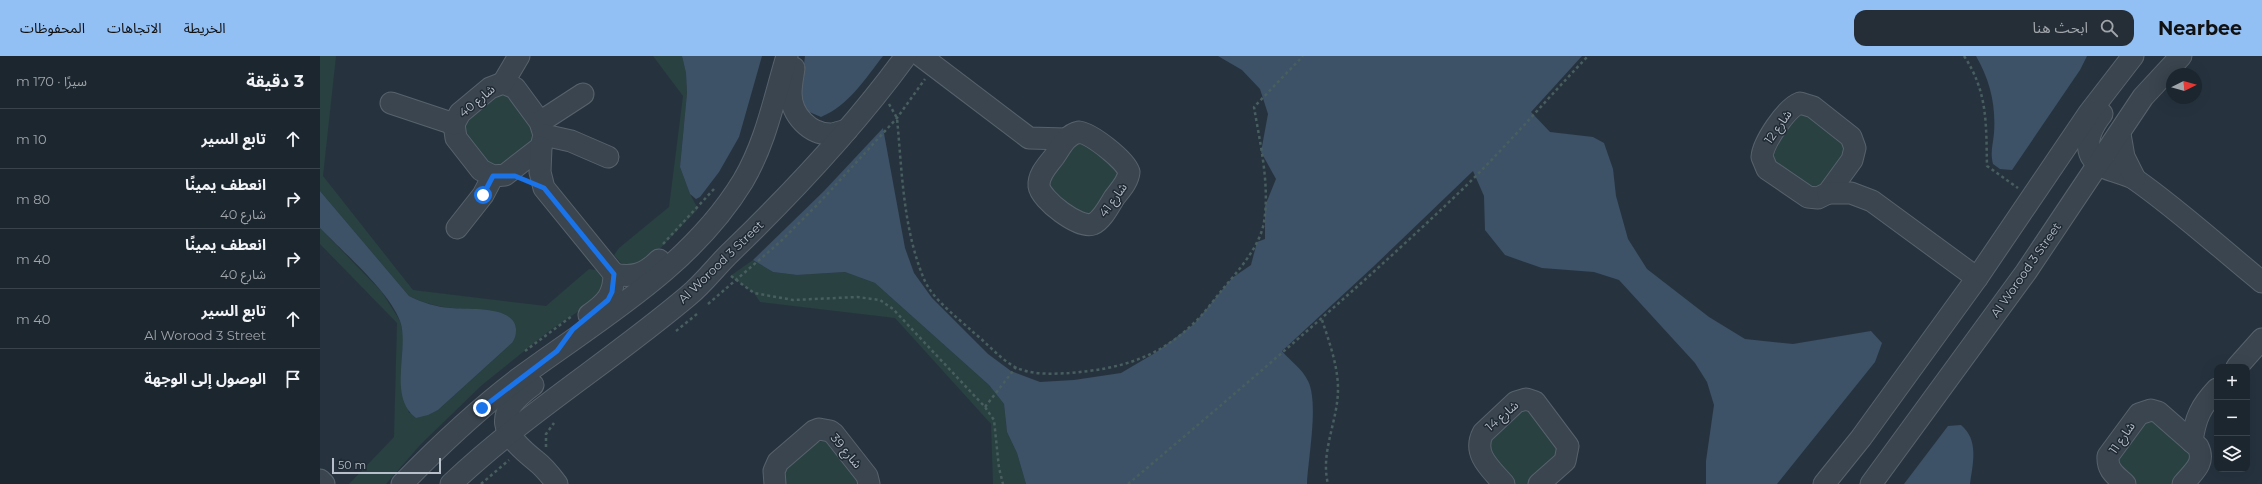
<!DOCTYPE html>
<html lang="ar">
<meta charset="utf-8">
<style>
:root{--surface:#1c262f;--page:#252e37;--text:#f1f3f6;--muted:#a0a5aa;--line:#3a434b;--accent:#92bff4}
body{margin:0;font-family:Montserrat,"Noto Sans Arabic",sans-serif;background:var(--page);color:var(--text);direction:rtl}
.controls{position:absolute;right:12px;bottom:12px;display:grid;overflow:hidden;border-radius:8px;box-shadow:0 4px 16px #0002}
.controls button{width:36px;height:36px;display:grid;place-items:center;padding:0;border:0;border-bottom:1px solid var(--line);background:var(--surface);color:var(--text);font:20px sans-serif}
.compass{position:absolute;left:1846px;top:12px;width:36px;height:36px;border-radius:50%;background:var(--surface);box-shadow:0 4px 16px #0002;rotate:85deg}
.scale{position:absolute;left:12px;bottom:10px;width:109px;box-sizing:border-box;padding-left:4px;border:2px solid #b7bfca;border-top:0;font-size:11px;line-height:14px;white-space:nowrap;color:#b7bfca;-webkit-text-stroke:3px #1f2a34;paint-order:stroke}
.stop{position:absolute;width:12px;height:12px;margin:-9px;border:3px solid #1a73e8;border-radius:50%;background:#fff}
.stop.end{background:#1a73e8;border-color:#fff;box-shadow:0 1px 4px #0008}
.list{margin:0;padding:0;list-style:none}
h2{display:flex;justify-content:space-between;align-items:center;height:52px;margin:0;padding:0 16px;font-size:17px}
h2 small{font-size:13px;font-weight:400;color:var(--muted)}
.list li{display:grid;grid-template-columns:26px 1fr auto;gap:12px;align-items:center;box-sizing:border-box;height:60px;padding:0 16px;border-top:1px solid var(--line)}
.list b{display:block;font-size:15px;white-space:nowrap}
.list p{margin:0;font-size:13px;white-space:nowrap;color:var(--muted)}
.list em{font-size:13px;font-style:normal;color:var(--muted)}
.icon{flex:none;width:22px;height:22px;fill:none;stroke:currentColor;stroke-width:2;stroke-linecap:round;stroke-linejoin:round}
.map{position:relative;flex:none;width:1942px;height:428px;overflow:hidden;direction:ltr}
header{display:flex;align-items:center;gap:24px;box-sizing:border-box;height:56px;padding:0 20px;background:var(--accent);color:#111}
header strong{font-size:19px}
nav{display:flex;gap:22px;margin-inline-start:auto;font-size:14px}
.search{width:280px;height:36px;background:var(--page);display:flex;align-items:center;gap:10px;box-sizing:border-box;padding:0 14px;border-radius:12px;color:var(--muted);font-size:15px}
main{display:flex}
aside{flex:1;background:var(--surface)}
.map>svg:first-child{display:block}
.green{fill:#294141}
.water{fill:#3d5267}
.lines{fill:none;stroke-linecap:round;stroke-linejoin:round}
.minor-casing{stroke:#58626d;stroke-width:23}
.path{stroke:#485e5f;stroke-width:2.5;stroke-dasharray:3 3;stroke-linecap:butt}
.minor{stroke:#3a454f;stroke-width:21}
.route{stroke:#1a73e8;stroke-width:5}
.labels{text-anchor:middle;stroke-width:3;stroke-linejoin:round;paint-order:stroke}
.street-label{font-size:12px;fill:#b7bfca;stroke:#1f2a34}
</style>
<header>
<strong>Nearbee</strong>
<div class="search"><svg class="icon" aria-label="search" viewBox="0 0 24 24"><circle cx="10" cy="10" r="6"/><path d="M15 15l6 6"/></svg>ابحث هنا</div>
<nav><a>الخريطة</a><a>الاتجاهات</a><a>المحفوظات</a></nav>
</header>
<main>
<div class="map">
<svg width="1942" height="428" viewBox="0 0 1942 428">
<rect width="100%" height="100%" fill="#26333f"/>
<g class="green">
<path d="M0 0H16L3 120 93 234 226 250 269 213 276 214 283 223 284 228 277 243 229 275 162 329 101 388 66 428H29L74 381 77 267 0 188V172L62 236 80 265 83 278 82 334 89 357 118 354 192 287 162 254C137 253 112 252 89 240L0 135Z"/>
<polygon points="333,0 362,0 366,17 367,37 360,111 370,138 378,153 327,206 309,210 301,207 294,199 299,192 349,151 363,40"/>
<polygon points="185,36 215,71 216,82 181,113 166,110 140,68 175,37"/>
<polygon points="1486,56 1525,86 1525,98 1501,131 1497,134 1453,109 1451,94 1475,59"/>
<polygon points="756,84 799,110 801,125 766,162 731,136 727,120"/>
<polygon points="433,204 453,216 477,219 525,216 555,227 669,329 684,348 687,376 697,397 706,428 673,428 671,368 575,262 440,246 434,237 410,220"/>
<polygon points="1198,353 1208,353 1238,385 1237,402 1208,428 1193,428 1164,386"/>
<polygon points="1834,363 1868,391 1873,402 1853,428 1815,428 1798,413 1797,398 1824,366"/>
<polygon points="502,385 507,385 538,421 539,428 464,428 461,415 497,386"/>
</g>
<g class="water">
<polygon points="362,0 442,0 419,81 399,116 380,141 376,143 370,138 360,111 367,37 366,17"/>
<path d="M485 0H563C545 23 529 49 501 61L487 55 480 41Z"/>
<path d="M898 0H1262L1211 56 1230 76 1273 81 1284 87 1293 113 1296 140 1308 183 1327 213 1389 261 1425 283 1473 288 1551 275 1562 287 1555 306 1457 428H1386V405L1394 349 1387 326 1375 307 1299 224 1274 216 1222 212 1185 199 1165 174 1164 140 1153 115 1054 210 962 295C970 305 982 312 988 325 999 347 988 402 987 428H706L697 397 687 376 684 348 669 329 555 227 525 216 477 219 453 216 433 204 504 135 563 72 585 192 594 217 612 242 668 298 691 315 720 326 754 324 801 317 835 297 874 268 912 222 931 209 937 186 945 183V150L956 123 941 96 948 58 940 33 922 14Z"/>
<path d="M1656 0H1767L1760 14 1692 114 1680 113 1673 108C1670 96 1673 89 1674 77 1676 49 1670 24 1656 0Z"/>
<path d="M0 135 89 240C103 247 116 251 131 252 148 254 194 249 196 273 196 280 195 282 192 287L118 354 108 359 96 362C67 341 90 292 80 265 69 235 23 196 0 172Z"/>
<path d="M1641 369C1659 384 1653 407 1650 428H1584L1628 370Z"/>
</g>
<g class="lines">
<defs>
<g id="minor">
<polyline points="601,0 709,82 746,83"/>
<path d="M474 12C473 20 471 29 471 37 471 59 490 79 512 78 517 77 523 75 527 74"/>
<polygon points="183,27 195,32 220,66 224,79 221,91 185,119 173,120 161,114 136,82 134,68 140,57 170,32"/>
<polyline points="183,27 199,0"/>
<polyline points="71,47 134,68"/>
<path d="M1480 47 1493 51 1531 81 1535 92 1532 104 1508 137 1498 142 1488 141 1447 113 1442 101C1443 87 1466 52 1480 47Z"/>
<path d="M1782 58C1773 69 1764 86 1771 100 1780 116 1803 115 1816 124 1860 155 1900 192 1942 226"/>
<polyline points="220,66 263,38"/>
<path d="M759 76C772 78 805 104 809 116 808 126 800 134 794 142 789 150 782 164 773 168 759 173 721 144 719 130 718 119 727 110 734 101 741 91 746 79 759 76Z"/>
<polyline points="1800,78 1804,101 1815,123"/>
<polyline points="224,79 251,85 288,101"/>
<path d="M221 91 220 116 224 132 294 218C294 239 286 247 269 259"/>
<polyline points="1508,137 1531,137 1552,145 1657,222"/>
<polyline points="137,172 163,139 173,120"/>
<path d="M294 218C313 222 325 218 339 204"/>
<polyline points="1917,311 1942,283"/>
<path d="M213 329C172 359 180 376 216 405 224 411 231 420 237 428"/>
<path d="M1872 386C1875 362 1881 350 1897 333"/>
<polyline points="0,424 4,428"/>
<path d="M82 428C118 391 157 354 198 323 279 263 370 212 423 125 446 86 454 43 467 0"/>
<path d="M131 428C206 357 290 306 368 240 384 227 397 209 412 195 475 134 535 70 586 0"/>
<polyline points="455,428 454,415 458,406 494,375 499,373 510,375 514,378 547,420 549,428"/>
<path d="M1184 428C1171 413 1152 398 1163 377L1196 346 1206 343 1215 346 1248 390 1245 405 1219 428"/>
<polyline points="1504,428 1541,382 1657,222 1769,57 1813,0"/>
<polyline points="1551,428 1706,216 1823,41 1861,0"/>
<path d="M1805 428C1795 419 1787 414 1788 400L1819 358 1831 354 1838 356 1878 391C1886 407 1873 416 1863 428"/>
</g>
</defs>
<use href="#minor" class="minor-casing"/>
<g class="path">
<path d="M1644 0C1668 36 1666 68 1667 110L1698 132"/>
<path d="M569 48 577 62C582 115 583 173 604 223 612 243 637 261 653 276 667 287 679 302 695 311 711 319 732 318 749 317 799 313 837 303 874 267 884 258 893 245 902 234 917 216 940 191 944 166 950 129 940 87 934 51L983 0"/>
<polyline points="343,188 394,133"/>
<polyline points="411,220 434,237 473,244 537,241 560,244 573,253 665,351 674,364 679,412 683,428"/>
<polyline points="388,248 460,186 499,147 577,62 605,23"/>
<path d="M1002 264C1009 285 1018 310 1018 333 1018 365 1000 396 1008 428"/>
<polyline points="356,275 377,258"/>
<polyline points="205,295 252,260"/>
<polyline points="665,351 696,311"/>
<polyline points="226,391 226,378 234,367"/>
<polyline points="161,428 189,404"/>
<path d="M808 428C924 330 1040 232 1149 127 1190 86 1228 42 1268 0"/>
</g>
<use href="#minor" class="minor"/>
</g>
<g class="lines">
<polyline class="route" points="162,352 237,295 253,273 288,244 292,236 294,218 224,132 195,120 173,120 163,139"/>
</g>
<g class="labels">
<g class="street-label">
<text transform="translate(157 45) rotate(-40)" y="4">شارع 40</text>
<text transform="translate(1458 71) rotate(-55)" y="4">شارع 12</text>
<text transform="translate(793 144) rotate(-54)" y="4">شارع 41</text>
<text transform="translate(401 206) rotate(-44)" y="4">Al Worood 3 Street</text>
<text transform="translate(1706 214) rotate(-55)" y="4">Al Worood 3 Street</text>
<text transform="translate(1182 360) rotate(-41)" y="4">شارع 14</text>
<text transform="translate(1802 382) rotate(-55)" y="4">شارع 11</text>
<text transform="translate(526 395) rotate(50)" y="4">شارع 39</text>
</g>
</g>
</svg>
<div class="controls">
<button>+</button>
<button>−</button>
<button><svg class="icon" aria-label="layers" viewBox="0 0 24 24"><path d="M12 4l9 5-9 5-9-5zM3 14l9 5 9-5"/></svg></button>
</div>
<svg class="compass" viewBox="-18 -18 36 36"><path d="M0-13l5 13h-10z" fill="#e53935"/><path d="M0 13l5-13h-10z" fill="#a0a5aa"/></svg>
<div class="scale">50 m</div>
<div class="stop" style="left:163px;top:139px"></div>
<div class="stop end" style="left:162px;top:352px"></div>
</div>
<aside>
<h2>3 دقيقة<small>سيرًا · 170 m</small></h2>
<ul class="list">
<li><svg class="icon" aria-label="ahead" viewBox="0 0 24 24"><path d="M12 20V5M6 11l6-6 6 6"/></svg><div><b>تابع السير</b></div><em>10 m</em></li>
<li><svg class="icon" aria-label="right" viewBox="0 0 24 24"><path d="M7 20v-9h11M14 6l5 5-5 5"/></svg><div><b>انعطف يمينًا</b><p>شارع 40</p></div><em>80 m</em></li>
<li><svg class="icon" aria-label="right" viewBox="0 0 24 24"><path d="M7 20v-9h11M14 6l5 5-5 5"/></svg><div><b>انعطف يمينًا</b><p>شارع 40</p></div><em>40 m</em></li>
<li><svg class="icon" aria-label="ahead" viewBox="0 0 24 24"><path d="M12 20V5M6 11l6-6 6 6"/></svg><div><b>تابع السير</b><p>Al Worood 3 Street</p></div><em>40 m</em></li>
<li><svg class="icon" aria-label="arrive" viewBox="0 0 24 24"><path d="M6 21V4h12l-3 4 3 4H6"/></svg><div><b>الوصول إلى الوجهة</b></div></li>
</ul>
</aside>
</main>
